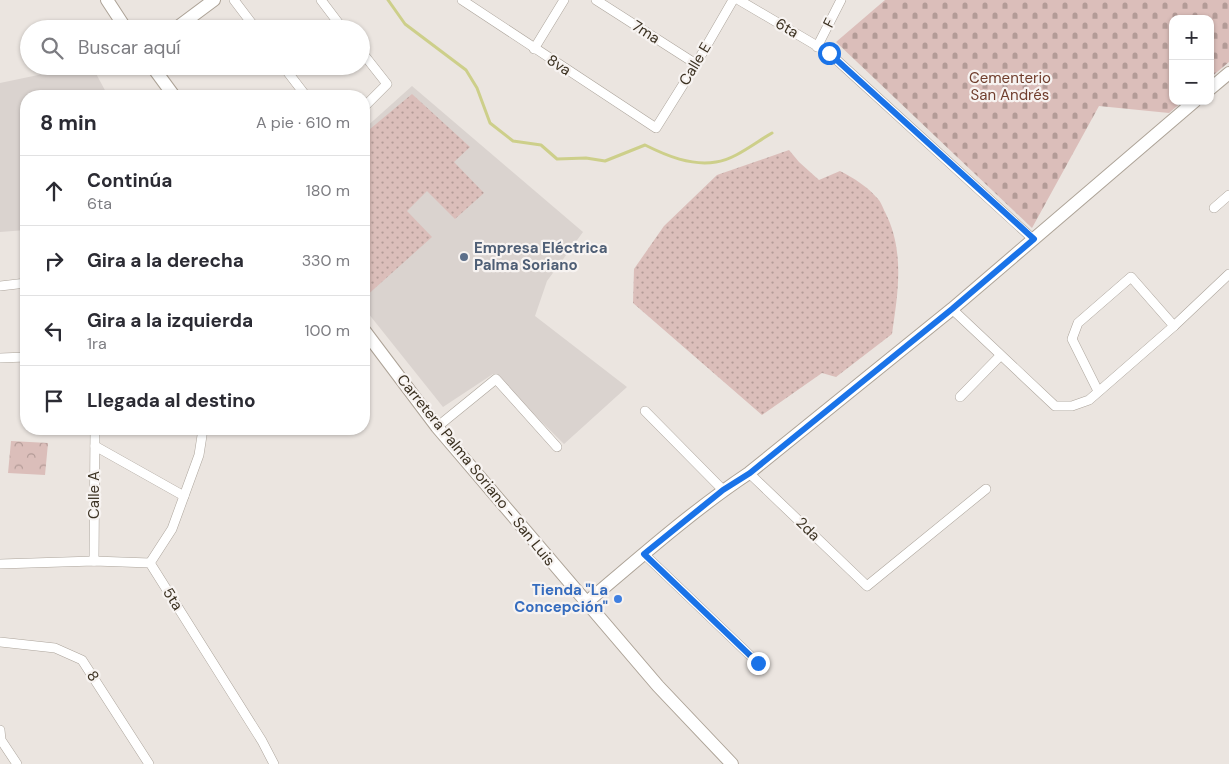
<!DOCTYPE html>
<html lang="es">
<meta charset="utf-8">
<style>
:root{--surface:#fff;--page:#f7f7f7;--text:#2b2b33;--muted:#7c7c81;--line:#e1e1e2}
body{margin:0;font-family:"DM Sans",sans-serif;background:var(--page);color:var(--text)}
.controls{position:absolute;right:15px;top:15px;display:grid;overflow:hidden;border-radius:10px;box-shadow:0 1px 4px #0004}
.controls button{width:45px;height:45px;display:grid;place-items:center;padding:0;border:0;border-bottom:1px solid var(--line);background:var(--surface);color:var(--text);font:25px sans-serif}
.stop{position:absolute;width:15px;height:15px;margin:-11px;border:4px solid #1a73e8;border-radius:50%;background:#fff}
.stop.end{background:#1a73e8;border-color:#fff;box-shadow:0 1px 5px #0008}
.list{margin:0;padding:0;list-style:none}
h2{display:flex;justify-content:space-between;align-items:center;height:65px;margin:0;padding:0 20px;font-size:21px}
h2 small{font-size:16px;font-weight:400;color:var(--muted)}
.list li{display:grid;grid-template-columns:32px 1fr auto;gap:15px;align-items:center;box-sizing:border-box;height:70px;padding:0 20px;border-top:1px solid var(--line)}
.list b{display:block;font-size:19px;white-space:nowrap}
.list p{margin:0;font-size:16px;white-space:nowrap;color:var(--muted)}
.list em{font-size:16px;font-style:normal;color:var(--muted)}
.icon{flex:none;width:28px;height:28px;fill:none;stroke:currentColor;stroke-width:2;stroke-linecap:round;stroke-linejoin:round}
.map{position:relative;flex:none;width:1229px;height:764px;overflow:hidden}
.search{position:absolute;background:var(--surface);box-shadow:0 1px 4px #0004;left:20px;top:20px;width:350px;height:55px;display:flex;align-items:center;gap:12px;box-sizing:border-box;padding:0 18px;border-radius:28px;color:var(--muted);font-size:19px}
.panel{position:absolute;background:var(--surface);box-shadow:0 1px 4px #0004;left:20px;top:90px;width:350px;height:345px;border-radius:20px}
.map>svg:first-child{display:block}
.built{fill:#dad3cf}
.grass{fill:url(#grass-dots)}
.cemetery{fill:url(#cemetery-stones)}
.park{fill:url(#park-crowns)}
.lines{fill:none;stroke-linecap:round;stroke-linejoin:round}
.stream{stroke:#cdcf8a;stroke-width:3}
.street-casing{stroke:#aca49b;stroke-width:10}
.secondary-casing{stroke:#ada397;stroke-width:14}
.street{stroke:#fff;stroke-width:9}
.secondary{stroke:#fff;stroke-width:12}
.route{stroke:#1a73e8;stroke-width:6}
.service-dot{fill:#5c6f8a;stroke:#f7f3f1;stroke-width:2}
.shop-dot{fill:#3f7fe0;stroke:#f7f3f1;stroke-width:2}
.labels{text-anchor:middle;stroke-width:4.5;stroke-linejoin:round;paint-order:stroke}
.street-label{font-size:15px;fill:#3b3121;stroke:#f7f3f1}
.park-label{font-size:15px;fill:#703e2d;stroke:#f7f3f1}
.service-label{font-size:15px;font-weight:bold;fill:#4e5e75;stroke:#f7f3f1;text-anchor:start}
.shop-label{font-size:15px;font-weight:bold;fill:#366cbe;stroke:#f7f3f1;text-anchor:end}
</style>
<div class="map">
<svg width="1229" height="764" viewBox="0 0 1229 764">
<defs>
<pattern id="grass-dots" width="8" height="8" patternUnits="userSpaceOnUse" patternTransform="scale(1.25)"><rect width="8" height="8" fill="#dbbeba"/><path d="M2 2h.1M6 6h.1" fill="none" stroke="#b39b97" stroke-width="1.8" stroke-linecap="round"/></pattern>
<pattern id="cemetery-stones" width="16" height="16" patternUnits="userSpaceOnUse" patternTransform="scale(1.25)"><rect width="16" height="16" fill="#dbbeba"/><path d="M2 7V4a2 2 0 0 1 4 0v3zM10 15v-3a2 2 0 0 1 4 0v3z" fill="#b39b97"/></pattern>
<pattern id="park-crowns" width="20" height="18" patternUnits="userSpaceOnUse" patternTransform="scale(1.25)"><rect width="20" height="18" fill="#dbbeba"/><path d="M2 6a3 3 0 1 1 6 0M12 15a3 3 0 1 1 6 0" fill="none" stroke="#b39b97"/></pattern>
</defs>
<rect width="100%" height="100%" fill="#ebe5e0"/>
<g class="built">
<polygon points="81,66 92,66 108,96 26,96 26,230 0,232 0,83"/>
<polygon points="412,86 583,232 547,281 535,316 627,387 564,444 493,374 443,407 364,308 364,129"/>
</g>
<g class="grass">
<polygon points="412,94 470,147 454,162 484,193 455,219 427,191 407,211 432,237 364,298 364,134"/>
<path d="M789 150 799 162 819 180 840 171C854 178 868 187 878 199 881 202 883 208 885 212 905 251 898 293 892 334L836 377 822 373 762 415 633 303 634 269 664 226 717 175Z"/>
</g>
<polygon class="cemetery" points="885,0 1229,0 1229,62 1210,78 1210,19 1173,19 1173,101 1183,101 1169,113 1099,106 1032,228 836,42"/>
<polygon class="park" points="11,441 48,443 45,475 8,473"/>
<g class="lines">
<path class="stream" d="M388 0 405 24 466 70 477 88 490 123 513 141 541 145 557 159 586 158 605 161 645 145C667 156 691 166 716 162 734 160 756 142 772 133"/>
<defs>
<g id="street">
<polyline points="234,0 256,29"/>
<polyline points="321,0 343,29"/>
<polyline points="462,0 656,128 696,64 733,0"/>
<polyline points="596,0 696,64"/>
<polyline points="739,0 829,53 1033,239"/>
<polyline points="817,47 841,0"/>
<polyline points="534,49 564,0"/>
<polyline points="361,51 387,84 364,107"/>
<polyline points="283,66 306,96"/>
<polyline points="1214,208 1229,195"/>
<polyline points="0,286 26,283"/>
<polyline points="952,309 1055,406 1072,406 1089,400 1174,326 1229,274"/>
<polyline points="0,358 26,357"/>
<polyline points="1098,391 1072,339 1078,323 1131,277 1174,326"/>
<polyline points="960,397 1000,356"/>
<polyline points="645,411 723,490"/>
<polyline points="437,427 496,379 557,447"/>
<polyline points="95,446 184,496"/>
<polyline points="749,473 867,586 986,489"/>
<polyline points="644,554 758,663"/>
<polyline points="94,561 95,429"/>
<polyline points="150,563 172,529 199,455 203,429"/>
<polyline points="0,564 94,561 150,563 262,741 274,764"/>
<polyline points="0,642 55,648 82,660 149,764"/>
<polyline points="0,730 1,740 17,764"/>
</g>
<g id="secondary">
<polyline points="107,0 126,29"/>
<polyline points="175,29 214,0"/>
<polyline points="152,66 174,96"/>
<polyline points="1210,89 1229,73"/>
<polyline points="364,330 437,427 658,686 732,764"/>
<path d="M586 603C639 558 692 511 749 473L952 309 1195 101"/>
</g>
</defs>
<use href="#street" class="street-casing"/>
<use href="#secondary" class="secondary-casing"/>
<use href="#street" class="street"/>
<use href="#secondary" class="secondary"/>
</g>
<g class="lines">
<polyline class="route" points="758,663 644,554 723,490 750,473 952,309 1034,239 829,53"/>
</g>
<circle class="service-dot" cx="464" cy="257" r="5"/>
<circle class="shop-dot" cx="618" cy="599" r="5"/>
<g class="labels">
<g class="street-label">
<text transform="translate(829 23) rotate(-63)" y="5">F</text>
<text transform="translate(787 28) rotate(31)" y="5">6ta</text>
<text transform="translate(646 32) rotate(32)" y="5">7ma</text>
<text transform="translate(695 64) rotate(-59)" y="5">Calle E</text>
<text transform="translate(559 65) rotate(33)" y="5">8va</text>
<text transform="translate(476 470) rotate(51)" y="5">Carretera Palma Soriano - San Luis</text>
<text transform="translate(94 495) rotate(-90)" y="5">Calle A</text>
<text transform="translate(808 529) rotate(44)" y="5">2da</text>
<text transform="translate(173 599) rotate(58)" y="5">5ta</text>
<text transform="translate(93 676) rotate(57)" y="5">8</text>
</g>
<g class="park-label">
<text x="1010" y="83">Cementerio<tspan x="1010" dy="17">San Andrés</tspan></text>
</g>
<g class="service-label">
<text x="474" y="253">Empresa Eléctrica<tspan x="474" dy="17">Palma Soriano</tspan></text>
</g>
<g class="shop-label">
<text x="608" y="595">Tienda "La<tspan x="608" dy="17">Concepción"</tspan></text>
</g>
</g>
</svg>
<div class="controls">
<button>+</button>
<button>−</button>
</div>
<div class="stop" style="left:829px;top:53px"></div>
<div class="stop end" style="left:758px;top:663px"></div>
<div class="search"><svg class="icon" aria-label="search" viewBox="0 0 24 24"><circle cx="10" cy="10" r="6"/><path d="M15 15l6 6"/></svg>Buscar aquí</div>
<section class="panel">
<h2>8 min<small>A pie · 610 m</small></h2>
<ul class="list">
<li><svg class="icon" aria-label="ahead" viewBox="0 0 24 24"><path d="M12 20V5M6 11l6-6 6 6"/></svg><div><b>Continúa</b><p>6ta</p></div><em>180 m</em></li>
<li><svg class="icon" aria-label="right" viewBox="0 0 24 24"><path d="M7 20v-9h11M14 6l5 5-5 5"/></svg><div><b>Gira a la derecha</b></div><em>330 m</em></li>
<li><svg class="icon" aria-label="left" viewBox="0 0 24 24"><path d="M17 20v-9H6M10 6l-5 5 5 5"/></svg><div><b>Gira a la izquierda</b><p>1ra</p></div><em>100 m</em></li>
<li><svg class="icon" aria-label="arrive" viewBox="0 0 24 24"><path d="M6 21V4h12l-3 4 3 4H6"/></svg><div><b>Llegada al destino</b></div></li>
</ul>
</section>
</div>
